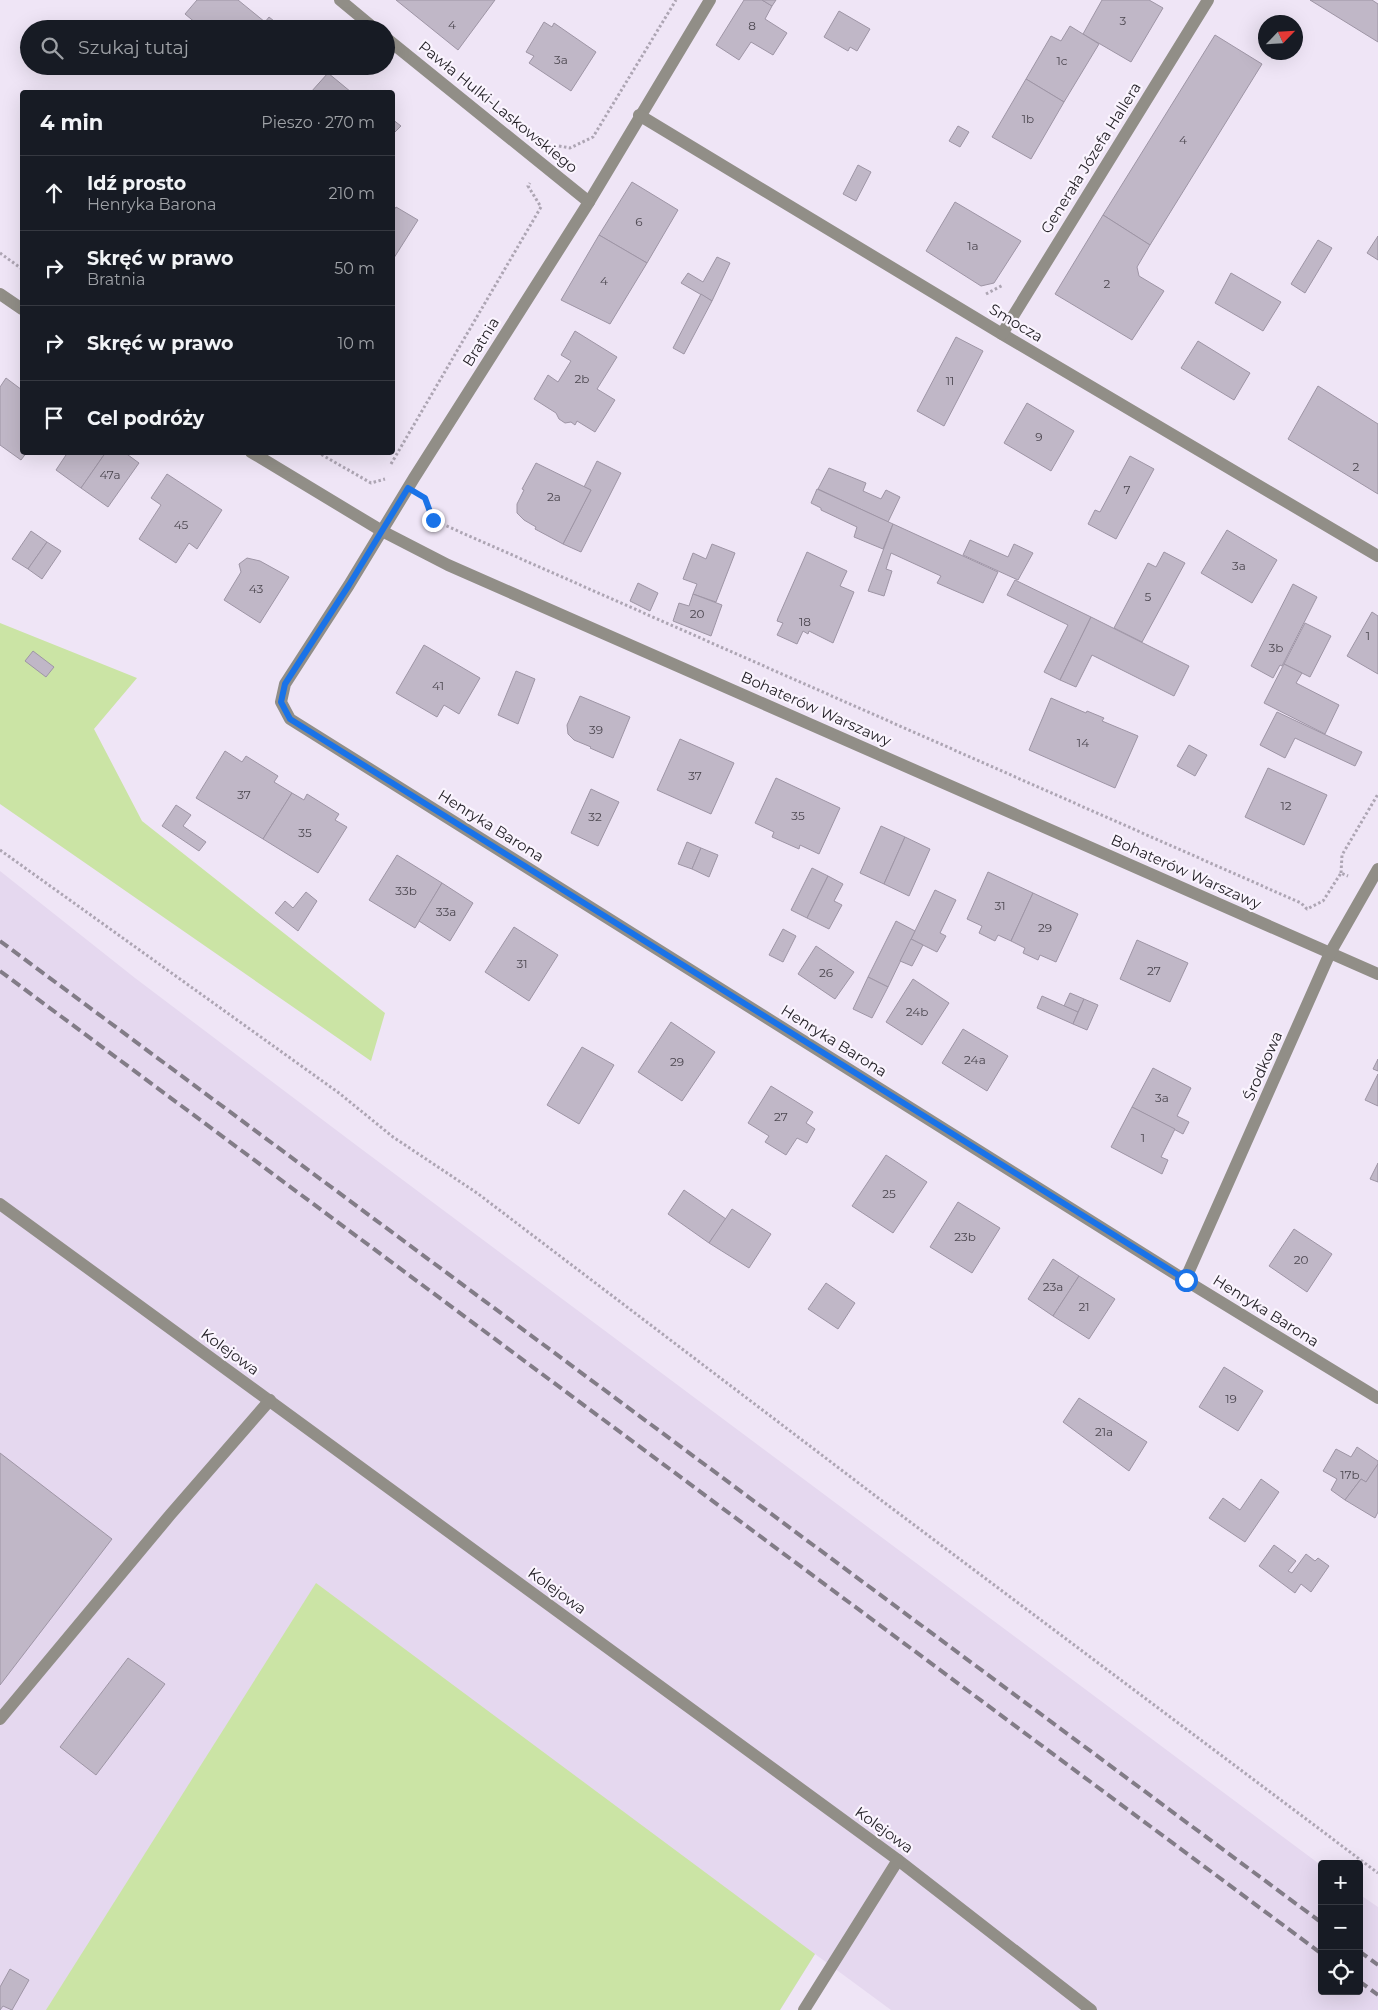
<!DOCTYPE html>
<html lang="pl">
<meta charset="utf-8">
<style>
:root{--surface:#171b24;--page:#242831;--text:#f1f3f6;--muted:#9ea1a6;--line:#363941}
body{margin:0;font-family:Montserrat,sans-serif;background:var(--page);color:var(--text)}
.controls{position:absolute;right:15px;bottom:15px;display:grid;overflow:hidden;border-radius:5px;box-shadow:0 5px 20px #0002}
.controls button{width:45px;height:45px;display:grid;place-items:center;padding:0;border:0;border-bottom:1px solid var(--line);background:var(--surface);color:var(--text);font:25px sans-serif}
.compass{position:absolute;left:1258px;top:15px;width:45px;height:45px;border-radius:50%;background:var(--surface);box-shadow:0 5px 20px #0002;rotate:65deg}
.stop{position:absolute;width:15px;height:15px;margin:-11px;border:4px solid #1a73e8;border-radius:50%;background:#fff}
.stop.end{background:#1a73e8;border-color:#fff;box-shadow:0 1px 5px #0008}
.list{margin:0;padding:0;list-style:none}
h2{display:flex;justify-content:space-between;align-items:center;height:65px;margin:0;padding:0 20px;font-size:21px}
h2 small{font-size:16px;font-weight:400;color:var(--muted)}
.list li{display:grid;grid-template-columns:32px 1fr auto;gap:15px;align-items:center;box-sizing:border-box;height:75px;padding:0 20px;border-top:1px solid var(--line)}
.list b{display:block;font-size:19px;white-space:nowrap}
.list p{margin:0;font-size:16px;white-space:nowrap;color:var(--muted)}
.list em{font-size:16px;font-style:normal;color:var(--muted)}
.icon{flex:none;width:28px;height:28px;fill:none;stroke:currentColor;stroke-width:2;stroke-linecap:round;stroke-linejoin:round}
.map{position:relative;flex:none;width:1378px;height:2010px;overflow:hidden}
.search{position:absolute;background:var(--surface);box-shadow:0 5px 20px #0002;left:20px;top:20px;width:375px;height:55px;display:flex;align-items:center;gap:12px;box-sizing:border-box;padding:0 18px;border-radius:28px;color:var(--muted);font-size:19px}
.panel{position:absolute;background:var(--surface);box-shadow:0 5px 20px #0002;left:20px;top:90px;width:375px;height:365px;border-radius:5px}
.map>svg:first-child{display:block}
.built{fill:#e5d8ef}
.green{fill:#cbe4a5}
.building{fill:#c0b7c7;stroke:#9e95a5}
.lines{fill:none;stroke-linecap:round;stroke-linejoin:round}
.path{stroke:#ada5b3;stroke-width:3;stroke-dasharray:2.5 2.5;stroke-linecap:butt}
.minor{stroke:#918e87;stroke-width:12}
.rail{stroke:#827c87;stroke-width:4;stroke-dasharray:10 5;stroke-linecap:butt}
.route{stroke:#1a73e8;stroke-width:6}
.labels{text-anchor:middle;stroke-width:4.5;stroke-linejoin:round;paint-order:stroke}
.number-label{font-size:12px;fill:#4c4750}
.street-label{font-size:15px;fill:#252228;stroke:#faf4fe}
</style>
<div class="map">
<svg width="1378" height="2010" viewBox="0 0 1378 2010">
<rect width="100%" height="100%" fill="#efe5f6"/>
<polygon class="built" points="0,871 135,978 356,1145 1322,1866 1322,1991 1359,1991 1359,1894 1378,1907 1378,2010 891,2010 815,1954 780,2010 0,2010"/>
<g class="green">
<polygon points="0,623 137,678 94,729 142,821 385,1013 371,1061 0,804"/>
<polygon points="316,1583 815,1954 780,2010 46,2010"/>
</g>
<g class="building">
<polygon points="197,0 238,0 265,22 269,17 284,29 203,29 185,14"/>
<polygon points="396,0 495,0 458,50"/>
<polygon points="744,0 762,0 772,6 765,19 787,33 773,55 751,42 739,60 716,45"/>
<polygon points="762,0 776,0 772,6"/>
<polygon points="1102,0 1149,0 1163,8 1131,62 1083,34"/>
<polygon points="1310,0 1372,0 1378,4 1378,42"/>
<polygon points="839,11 870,29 857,51 850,47 848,51 824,37"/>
<polygon points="544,22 552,27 554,23 596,52 571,91 529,63 534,56 526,52"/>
<polygon points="1070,26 1099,44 1064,102 1026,79 1051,36 1061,41"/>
<polygon points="1215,35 1262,64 1150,245 1103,215"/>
<polygon points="248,66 259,66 255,72"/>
<polygon points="328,73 351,92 311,92"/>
<polygon points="1026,79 1064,102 1031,159 992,137"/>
<polygon points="392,119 401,126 392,135"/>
<polygon points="958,126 969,132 960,147 949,141"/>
<polygon points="858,165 871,172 856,201 843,194"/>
<polygon points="632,182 678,210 647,263 599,235"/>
<polygon points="955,202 1021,241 994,283 981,286 926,251"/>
<polygon points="396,207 418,220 392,261 392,213"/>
<polygon points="1103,215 1150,245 1137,267 1139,276 1164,291 1132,340 1055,294"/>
<polygon points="599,235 647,263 610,324 561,300"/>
<polygon points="1378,236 1378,260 1367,253"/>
<polygon points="1318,240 1332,248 1305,293 1291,284"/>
<polygon points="717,257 730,263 712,301 681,283 688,273 703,282"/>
<polygon points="1231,273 1281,302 1263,331 1215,303"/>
<polygon points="701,294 712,301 684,354 673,348"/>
<polygon points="575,331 617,357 597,389 615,400 595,432 577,421 575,425 571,422 565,423 559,419 556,413 534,399 548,375 558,382 571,361 561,355"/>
<polygon points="956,337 983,351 944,426 917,411"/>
<polygon points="1198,341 1250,373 1234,400 1181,368"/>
<polygon points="6,378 22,390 22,452 27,452 21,460 0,445 0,387"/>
<polygon points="1318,386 1378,424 1378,494 1288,439"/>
<polygon points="1027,403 1074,431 1051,471 1004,443"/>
<polygon points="68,452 106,452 81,488 56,470"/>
<polygon points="106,452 124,452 139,463 108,507 81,488"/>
<polygon points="1130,456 1154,469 1116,539 1088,524 1095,510 1100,512"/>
<polygon points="597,461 621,473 581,552 563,544 591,490 584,487"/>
<polygon points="536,463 591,490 563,544 535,529 536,527 524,520 517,513 517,504 524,490 522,489"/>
<polygon points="829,468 866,483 863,491 881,499 886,490 900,497 888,522 818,489"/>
<polygon points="167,474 222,510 197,549 189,543 176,563 139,539 161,505 151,498"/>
<polygon points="817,489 893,524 883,549 854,537 857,527 821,510 821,508 811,503"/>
<polygon points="893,524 998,572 983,603 937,583 941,576 891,553 886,569 892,571 884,596 868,591"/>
<polygon points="1227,530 1277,560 1252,603 1201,573"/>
<polygon points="31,531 47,542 28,569 12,559"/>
<polygon points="970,540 1008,557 1014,544 1033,553 1018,580 963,555"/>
<polygon points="47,542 61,551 42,579 28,569"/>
<polygon points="712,544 735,553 716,602 693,594 697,584 683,579 693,553 706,559"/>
<polygon points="807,552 847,571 840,586 854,592 833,643 809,631 808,634 803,631 797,644 777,635 783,623 777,621 778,618"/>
<polygon points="1164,552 1185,563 1142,642 1114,628 1148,563 1156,567"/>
<polygon points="247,558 260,561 289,577 260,623 224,600 241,572 239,564"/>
<polygon points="1015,580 1091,617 1060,680 1044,672 1068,625 1007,595"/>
<polygon points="638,583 658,593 650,611 630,601"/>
<polygon points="1293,584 1317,597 1282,666 1280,665 1273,678 1251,666"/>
<polygon points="693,594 722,605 711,636 673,621 679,603 689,606"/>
<polygon points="1372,612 1378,616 1378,674 1347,656"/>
<polygon points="1091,617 1189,666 1174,696 1092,655 1076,687 1060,680"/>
<polygon points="1305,623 1331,636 1310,677 1284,664"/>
<polygon points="424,645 480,678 459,714 444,705 437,717 396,693"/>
<polygon points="33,651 54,667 46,677 25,661"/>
<polygon points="1284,664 1302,673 1296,683 1339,705 1325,734 1264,703"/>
<polygon points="516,671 535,679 518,724 498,715"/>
<polygon points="580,696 630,717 613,758 590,748 591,747 574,740 568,734 567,725"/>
<polygon points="1051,698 1086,713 1087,711 1104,718 1102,721 1138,736 1115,788 1029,750"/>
<polygon points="1277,712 1362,752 1355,766 1295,738 1285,758 1260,745"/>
<polygon points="680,739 734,763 711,814 657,790"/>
<polygon points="1189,745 1207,755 1195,776 1177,766"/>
<polygon points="225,751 242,762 246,756 278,776 274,782 292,793 263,839 196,798"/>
<polygon points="1268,768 1327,795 1304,845 1245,817"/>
<polygon points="776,778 840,808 819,854 800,845 799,849 772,837 774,832 755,823"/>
<polygon points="591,789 619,802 598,846 571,833"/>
<polygon points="292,793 304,800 307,794 339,814 335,820 347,827 318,873 263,839"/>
<polygon points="176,805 191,815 183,826 206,842 199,851 162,826"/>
<polygon points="881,826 905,837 884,884 860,873"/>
<polygon points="905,837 930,849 909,896 884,884"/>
<polygon points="687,842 701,848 692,869 678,864"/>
<polygon points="701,848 718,855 709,877 692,869"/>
<polygon points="397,855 442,883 415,928 369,900"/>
<polygon points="812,868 828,876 807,918 791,910"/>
<polygon points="988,872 1033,893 1011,941 998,935 995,941 979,933 982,926 967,919"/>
<polygon points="828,876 843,884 834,901 842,905 829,929 807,918"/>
<polygon points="442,883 473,903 450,941 419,921"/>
<polygon points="935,890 956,900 940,933 946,936 937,952 911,939"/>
<polygon points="306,892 317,901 298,931 275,913 285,901 293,908"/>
<polygon points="1033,893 1078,914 1056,962 1040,955 1038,960 1023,953 1025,948 1011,941"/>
<polygon points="896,921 915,931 888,987 868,977"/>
<polygon points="514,927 558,955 529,1001 485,972"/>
<polygon points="783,929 796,936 783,962 769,955"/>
<polygon points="911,939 923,945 912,966 900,961"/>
<polygon points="1137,940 1188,963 1170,1002 1120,979"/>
<polygon points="816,946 854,972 835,999 798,974"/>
<polygon points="868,977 888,987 872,1018 853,1009"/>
<polygon points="913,979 949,1003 922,1045 886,1022"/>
<polygon points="1070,993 1084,999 1078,1012 1064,1006"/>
<polygon points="1042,996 1078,1012 1073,1024 1037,1008"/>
<polygon points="1084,999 1098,1005 1087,1030 1073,1024"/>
<polygon points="671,1022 715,1052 682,1101 638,1072"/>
<polygon points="963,1029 1008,1056 987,1091 942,1063"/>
<polygon points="582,1047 614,1065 579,1124 547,1105"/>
<polygon points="1378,1059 1378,1071 1373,1069"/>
<polygon points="1153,1068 1191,1088 1177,1116 1189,1122 1183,1134 1132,1107"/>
<polygon points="1378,1074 1378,1106 1365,1100"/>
<polygon points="771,1086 813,1112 806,1123 815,1129 807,1143 797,1138 786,1155 765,1142 769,1136 748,1123"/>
<polygon points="1132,1107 1175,1129 1161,1157 1168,1160 1162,1174 1111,1147"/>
<polygon points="886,1155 927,1182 893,1233 852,1206"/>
<polygon points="1378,1163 1378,1182 1370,1179"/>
<polygon points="684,1190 726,1219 709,1243 668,1214"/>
<polygon points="958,1202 1000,1228 972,1273 930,1247"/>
<polygon points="732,1209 771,1234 749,1268 709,1243"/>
<polygon points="1294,1229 1332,1254 1307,1292 1269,1266"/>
<polygon points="1053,1259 1079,1276 1053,1316 1028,1299"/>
<polygon points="1079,1276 1115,1299 1089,1339 1053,1316"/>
<polygon points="826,1283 855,1303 838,1329 808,1309"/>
<polygon points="1224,1367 1263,1391 1238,1431 1199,1407"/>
<polygon points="1079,1398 1147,1442 1129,1471 1063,1422"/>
<polygon points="1357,1447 1378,1461 1378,1464 1366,1482 1361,1479 1345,1500 1331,1490 1337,1479 1323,1471 1336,1449 1351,1457"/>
<polygon points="0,1453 112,1539 0,1685"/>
<polygon points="1378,1464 1378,1512 1375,1518 1345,1500 1361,1479 1366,1482"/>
<polygon points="1261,1479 1279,1492 1245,1542 1209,1518 1223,1498 1240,1510"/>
<polygon points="1274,1545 1296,1561 1288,1571 1292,1573 1306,1554 1315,1561 1318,1558 1329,1566 1311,1592 1301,1584 1295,1593 1259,1566"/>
<polygon points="128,1658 165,1684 96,1775 60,1747"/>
<polygon points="10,1969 29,1980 12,2010 3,2006 0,2010 0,1987"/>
</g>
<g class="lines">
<g class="path">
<polyline points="559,146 570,148 593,137 676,0"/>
<polyline points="0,253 22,269"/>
<polyline points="986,294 1003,285"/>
<polyline points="317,452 371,483 385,479"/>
<polyline points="391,464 541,207 528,186 530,183"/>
<polyline points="426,501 433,520 1301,903 1307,909 1323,901 1341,873 1348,876"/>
<polyline points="0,850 339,1093 393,1137 477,1193 873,1494 1378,1873"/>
<polyline points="1341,873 1342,855 1378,794"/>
</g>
<g class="minor">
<polyline points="340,0 375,29"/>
<polyline points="710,0 589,202 414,478 349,585 285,684 281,702 290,719 1185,1280 1378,1398"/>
<polyline points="386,38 589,202"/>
<polyline points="639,115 1002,334 1378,556"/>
<polyline points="0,294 22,309"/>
<polyline points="1002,334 1208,0"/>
<polyline points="251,452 382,531 448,565 1378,974"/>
<polyline points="0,1204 898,1860 1091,2010"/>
<polyline points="1185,1280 1330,953 1378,869"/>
<polyline points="0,1719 170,1515 270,1400"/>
<polyline points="804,2010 898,1860"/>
</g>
<g class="rail">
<polyline points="0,941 1322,1923"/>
<polyline points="0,971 1322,1954"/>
<polyline points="1359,1951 1378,1965"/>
<polyline points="1359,1981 1378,1995"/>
</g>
</g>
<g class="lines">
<polyline class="route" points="433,520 425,498 408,488 349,585 285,684 281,702 290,719 1186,1280"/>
</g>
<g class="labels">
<g class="number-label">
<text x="1123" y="25">3</text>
<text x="452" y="29">4</text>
<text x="752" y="30">8</text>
<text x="561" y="64">3a</text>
<text x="1062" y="65">1c</text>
<text x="1028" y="123">1b</text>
<text x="1183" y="144">4</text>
<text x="639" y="226">6</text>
<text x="973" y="250">1a</text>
<text x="604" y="285">4</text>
<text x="1107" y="288">2</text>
<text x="582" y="383">2b</text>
<text x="950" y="385">11</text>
<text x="1039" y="441">9</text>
<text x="1356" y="471">2</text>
<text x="110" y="479">47a</text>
<text x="1127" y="494">7</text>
<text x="554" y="501">2a</text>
<text x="181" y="529">45</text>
<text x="1239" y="570">3a</text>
<text x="256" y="593">43</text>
<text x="1148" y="601">5</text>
<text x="697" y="618">20</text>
<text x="805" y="626">18</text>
<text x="1368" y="640">1</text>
<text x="1276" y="652">3b</text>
<text x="438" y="690">41</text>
<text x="596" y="734">39</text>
<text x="1083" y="747">14</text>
<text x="695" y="780">37</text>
<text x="244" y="799">37</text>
<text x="1286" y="810">12</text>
<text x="798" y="820">35</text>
<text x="595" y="821">32</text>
<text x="305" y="837">35</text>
<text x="406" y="895">33b</text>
<text x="1000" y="910">31</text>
<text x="446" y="916">33a</text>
<text x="1045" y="932">29</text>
<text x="522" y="968">31</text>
<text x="1154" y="975">27</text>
<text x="826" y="977">26</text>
<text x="917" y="1016">24b</text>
<text x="975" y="1064">24a</text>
<text x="677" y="1066">29</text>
<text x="1162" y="1102">3a</text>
<text x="781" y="1121">27</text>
<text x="1143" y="1142">1</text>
<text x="889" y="1198">25</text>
<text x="965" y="1241">23b</text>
<text x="1301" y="1264">20</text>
<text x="1053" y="1291">23a</text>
<text x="1084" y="1311">21</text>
<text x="1231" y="1403">19</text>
<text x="1104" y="1436">21a</text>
<text x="1350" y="1479">17b</text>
</g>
<g class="street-label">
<text transform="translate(498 107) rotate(39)" y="5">Pawła Hulki-Laskowskiego</text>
<text transform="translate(1091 158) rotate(-58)" y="5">Generała Józefa Hallera</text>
<text transform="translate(1016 323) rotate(31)" y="5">Smocza</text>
<text transform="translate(481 342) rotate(-58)" y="5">Bratnia</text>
<text transform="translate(816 709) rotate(24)" y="5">Bohaterów Warszawy</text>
<text transform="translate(491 826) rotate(32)" y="5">Henryka Barona</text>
<text transform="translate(1186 872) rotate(24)" y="5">Bohaterów Warszawy</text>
<text transform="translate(834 1041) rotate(32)" y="5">Henryka Barona</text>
<text transform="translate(1263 1066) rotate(-66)" y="5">Środkowa</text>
<text transform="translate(1266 1311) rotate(32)" y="5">Henryka Barona</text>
<text transform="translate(230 1352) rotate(36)" y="5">Kolejowa</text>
<text transform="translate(557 1591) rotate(36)" y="5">Kolejowa</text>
<text transform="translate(884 1830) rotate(36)" y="5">Kolejowa</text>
</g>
</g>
</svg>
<div class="controls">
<button>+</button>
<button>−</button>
<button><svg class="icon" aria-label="locate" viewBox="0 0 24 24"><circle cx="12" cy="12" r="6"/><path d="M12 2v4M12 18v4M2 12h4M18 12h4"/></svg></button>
</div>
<svg class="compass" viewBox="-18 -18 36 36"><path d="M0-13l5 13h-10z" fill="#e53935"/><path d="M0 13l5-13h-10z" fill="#9ea1a6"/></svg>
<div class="stop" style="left:1186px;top:1280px"></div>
<div class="stop end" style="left:433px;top:520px"></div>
<div class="search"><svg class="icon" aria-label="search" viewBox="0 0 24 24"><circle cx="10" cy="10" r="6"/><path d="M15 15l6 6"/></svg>Szukaj tutaj</div>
<section class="panel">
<h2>4 min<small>Pieszo · 270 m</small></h2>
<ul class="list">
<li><svg class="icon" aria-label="ahead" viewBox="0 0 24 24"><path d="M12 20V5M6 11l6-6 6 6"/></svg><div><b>Idź prosto</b><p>Henryka Barona</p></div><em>210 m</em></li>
<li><svg class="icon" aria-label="right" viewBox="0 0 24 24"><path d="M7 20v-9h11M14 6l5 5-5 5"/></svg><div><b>Skręć w prawo</b><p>Bratnia</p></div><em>50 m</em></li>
<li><svg class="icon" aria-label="right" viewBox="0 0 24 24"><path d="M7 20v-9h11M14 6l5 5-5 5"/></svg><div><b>Skręć w prawo</b></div><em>10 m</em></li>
<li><svg class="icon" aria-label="arrive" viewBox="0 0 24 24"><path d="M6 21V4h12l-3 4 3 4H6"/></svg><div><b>Cel podróży</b></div></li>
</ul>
</section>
</div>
